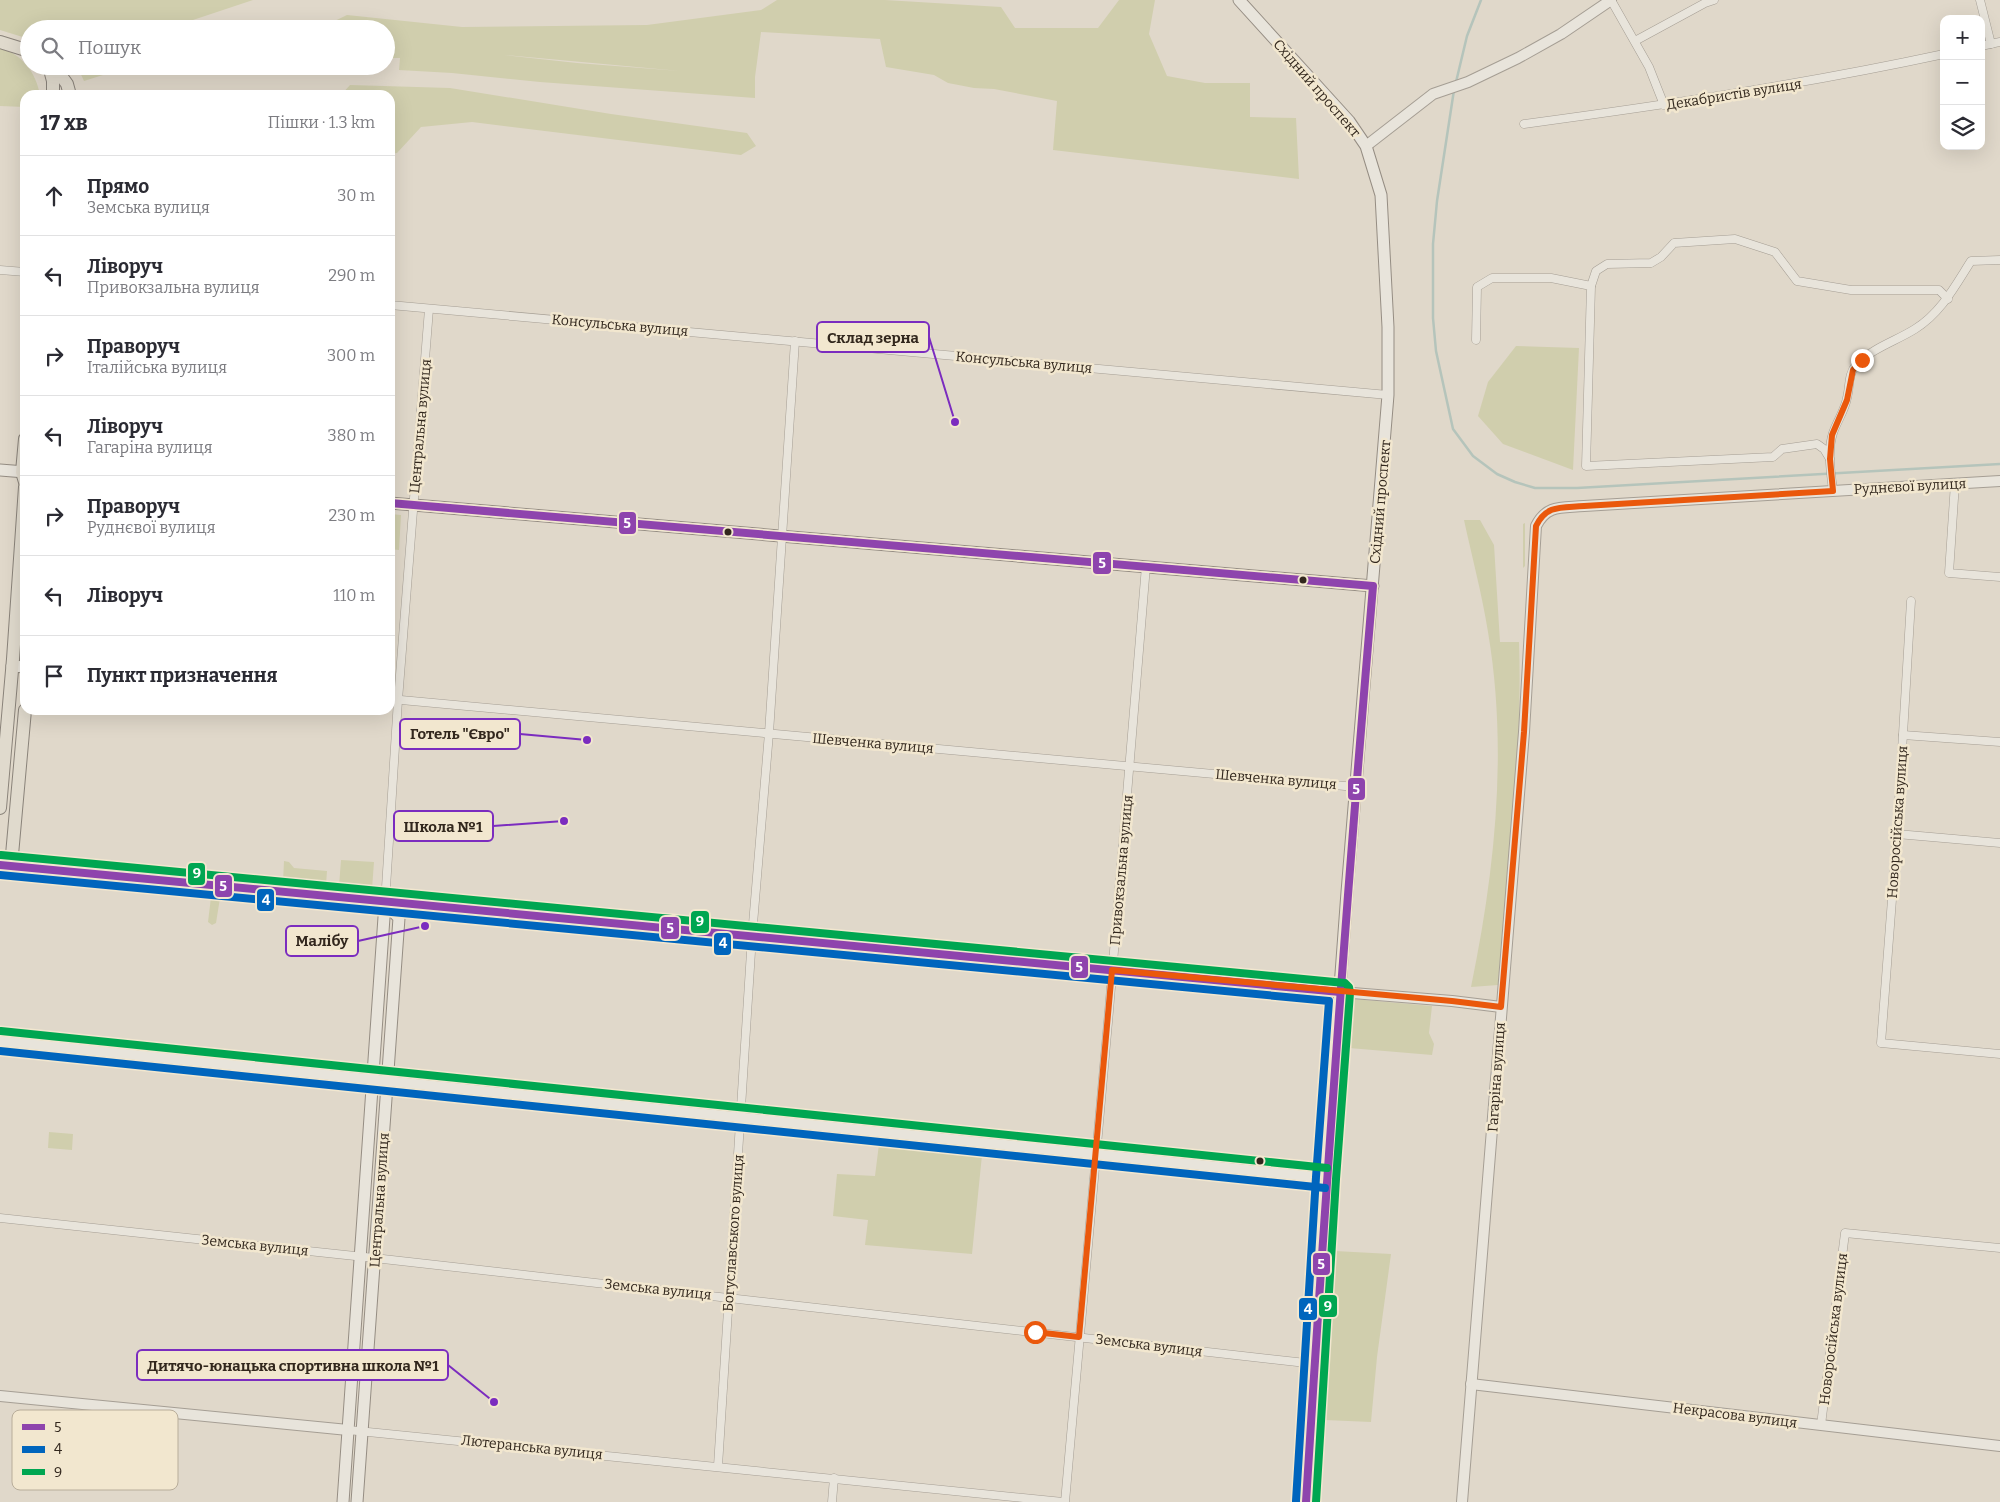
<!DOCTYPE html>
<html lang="uk">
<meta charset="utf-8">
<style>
:root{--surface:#fff;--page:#f2f2f3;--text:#2b2b33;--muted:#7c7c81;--line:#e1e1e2}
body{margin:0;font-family:Bitter,serif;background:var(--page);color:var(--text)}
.controls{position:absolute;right:15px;top:15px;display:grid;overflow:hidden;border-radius:10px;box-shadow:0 5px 20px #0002}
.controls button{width:45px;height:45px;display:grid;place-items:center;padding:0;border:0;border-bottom:1px solid var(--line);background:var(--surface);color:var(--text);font:25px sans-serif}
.stop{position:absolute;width:15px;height:15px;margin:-11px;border:4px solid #ea580c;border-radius:50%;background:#fff}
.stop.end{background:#ea580c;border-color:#fff;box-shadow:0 1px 5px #0008}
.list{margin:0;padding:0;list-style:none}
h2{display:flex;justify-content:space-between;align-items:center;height:65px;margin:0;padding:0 20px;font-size:21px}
h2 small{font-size:16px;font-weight:400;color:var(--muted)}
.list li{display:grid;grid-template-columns:32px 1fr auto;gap:15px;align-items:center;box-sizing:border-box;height:80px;padding:0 20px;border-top:1px solid var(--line)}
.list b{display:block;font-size:19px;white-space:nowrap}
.list p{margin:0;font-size:16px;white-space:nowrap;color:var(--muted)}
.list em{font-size:16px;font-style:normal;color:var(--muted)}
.icon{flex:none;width:28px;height:28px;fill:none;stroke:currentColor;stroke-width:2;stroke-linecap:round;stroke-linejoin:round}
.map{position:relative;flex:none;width:2000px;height:1502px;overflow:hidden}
.search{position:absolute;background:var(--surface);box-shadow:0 5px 20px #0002;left:20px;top:20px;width:375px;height:55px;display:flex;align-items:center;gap:12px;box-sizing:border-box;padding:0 18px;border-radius:28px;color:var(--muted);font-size:19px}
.panel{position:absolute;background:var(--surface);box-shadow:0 5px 20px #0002;left:20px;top:90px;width:375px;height:625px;border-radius:15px}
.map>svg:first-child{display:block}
.green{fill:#d0cead;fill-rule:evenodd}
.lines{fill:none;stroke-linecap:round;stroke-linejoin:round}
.stream{stroke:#b5c4bb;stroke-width:2.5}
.minor-casing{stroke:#a59e94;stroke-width:9}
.tertiary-casing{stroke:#a59e94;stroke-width:12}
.secondary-casing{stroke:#958d83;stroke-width:13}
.primary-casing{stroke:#8a837a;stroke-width:14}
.minor{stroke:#e8e4db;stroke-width:8}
.tertiary{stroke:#e8e4db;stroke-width:10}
.secondary{stroke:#e8e4db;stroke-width:11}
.primary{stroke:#e0dacd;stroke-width:12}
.bus-1-casing{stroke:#f2e7cf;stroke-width:11}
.bus-2-casing{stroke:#f2e7cf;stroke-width:11}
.bus-3-casing{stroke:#f2e7cf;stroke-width:11}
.bus-1{stroke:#8e44ad;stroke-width:8}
.bus-2{stroke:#0065bd;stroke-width:8}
.bus-3{stroke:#00a651;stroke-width:8}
.route{stroke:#ea580c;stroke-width:6}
.bus-dot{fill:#32271d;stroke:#f2e7cf;stroke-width:2}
.labels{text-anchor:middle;stroke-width:5;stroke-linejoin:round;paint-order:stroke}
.street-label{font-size:14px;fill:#32271d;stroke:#f2e7cf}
.key{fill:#f2e7cf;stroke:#b8ad9a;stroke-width:1}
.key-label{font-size:14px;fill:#32271d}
.leader{fill:none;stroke:#7b2cbf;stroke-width:2}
.callout-dot{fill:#7b2cbf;stroke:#f2e7cf;stroke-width:2}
.callout{fill:#f2e7cf;stroke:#7b2cbf;stroke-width:2}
.callout-label{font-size:15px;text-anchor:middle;font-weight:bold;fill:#32271d}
.line-badge{stroke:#f2e7cf;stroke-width:2}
.badge-label{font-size:14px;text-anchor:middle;font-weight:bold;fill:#fff}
</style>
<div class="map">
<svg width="2000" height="1502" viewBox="0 0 2000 1502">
<rect width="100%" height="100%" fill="#e0d8ca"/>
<g class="green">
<polygon points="0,0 253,0 166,29 29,29 29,39 0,30"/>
<path d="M777 0H885L1001 7 1015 28H1098L1119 0H1155L1149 34 1167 76 1205 83H1250V117L1296 118 1299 179 1053 150 1057 101 994 89 974 88 948 83 934 75 886 67 880 39 761 32 755 77V98L540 82 452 73 399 70 400 58H386V29H318L347 15 462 27 647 25 761 10ZM504 55 680 71 577 63Z"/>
<path d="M0 47C22 55 36 72 40 95H25V107L0 106Z"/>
<polygon points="77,66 116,66 106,74 84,81"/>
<polygon points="350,85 450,88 611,114 747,133 756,146 741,155 472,122 421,127 397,153 390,154 390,95 341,95"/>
<polygon points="1516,346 1579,348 1573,470 1503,444 1478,416 1488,382"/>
<polygon points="390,514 401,515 399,550 390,549"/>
<path d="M1464 520H1480L1494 545 1500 642H1519C1523 757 1507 872 1498 985L1471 987C1495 871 1508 750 1488 632 1482 594 1472 557 1464 520Z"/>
<polygon points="1525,523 1525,566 1523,568 1523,524"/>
<polygon points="341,860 374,862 372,889 339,886"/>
<polygon points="284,861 289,862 294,868 327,871 326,885 283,882"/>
<polygon points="216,895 220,898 216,923 212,925 208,922 211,897"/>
<polygon points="1353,999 1432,1006 1429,1033 1434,1044 1432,1055 1349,1048"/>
<polygon points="49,1132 73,1134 72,1150 48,1148"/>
<polygon points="879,1144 982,1155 972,1254 865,1245 868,1220 833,1216 837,1174 875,1176"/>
<polygon points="1335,1251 1391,1254 1377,1357 1371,1422 1325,1420"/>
</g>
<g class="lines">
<g class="stream">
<polyline points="1456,82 1467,36 1481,0"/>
<polyline points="1454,90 1437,201 1433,244 1433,318 1436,351 1453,429 1473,456 1497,474 1515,482 1535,488 1577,488 2000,464"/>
</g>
<defs>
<g id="minor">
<polyline points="1611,0 1649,67 1664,105"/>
<polyline points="1980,0 1991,44"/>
<polyline points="1635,41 1705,3 1714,0"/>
<polyline points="1981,46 2000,42"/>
<path d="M1524 124C1665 105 1805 84 1944 54"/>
<polyline points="0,270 25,272"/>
<polyline points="1591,286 1596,271 1607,264 1651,263 1661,257 1674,243 1735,239 1775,252 1797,281 1851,290 1939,290 1948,299"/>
<polyline points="390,305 1388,395"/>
<polyline points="1476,340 1477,287 1492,278 1551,278 1591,286 1586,466 1773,457 1782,449 1817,444 1824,449 1830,459"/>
<polyline points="1955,483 1949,573 2000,577"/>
<path d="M1833 491C1831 473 1827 451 1833 433 1837 421 1845 410 1847 398 1850 387 1848 374 1856 365 1872 348 1896 341 1915 329 1941 313 1955 286 1971 261L2000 260"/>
<polyline points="1911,601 1897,834 1881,1043 2000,1054"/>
<polyline points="390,699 1356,787"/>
<polyline points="1903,735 2000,742"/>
<polyline points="1897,834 2000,843"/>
<polyline points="385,903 398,700 429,309"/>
<polyline points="0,1218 374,1258 1315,1364"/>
<polyline points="1821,1425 1845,1233 2000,1248"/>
<polyline points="348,1430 1063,1502"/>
<polyline points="718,1466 752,936 769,733 795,341"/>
<polyline points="832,1502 834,1478"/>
<polyline points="1065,1502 1109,1011 1146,566"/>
</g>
<g id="tertiary">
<polyline points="1366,146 1433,94 1468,82 1518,58 1561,34 1611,0"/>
<polyline points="1340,992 1452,1001 1501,1007"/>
<polyline points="0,1041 1326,1178"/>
<polyline points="1471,1384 2000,1446"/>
<polyline points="0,1396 348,1430"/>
<path d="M1462 1502 1524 732 1536 526C1547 504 1562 508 1584 506L2000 481"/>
</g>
<g id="secondary">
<polyline points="1239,0 1349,121 1366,146 1381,195 1388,327 1388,395 1347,892 1326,1178 1306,1502"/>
<polyline points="0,470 25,472"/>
<polyline points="390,503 1373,586"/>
<polyline points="12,666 25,667"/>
<polyline points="11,866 385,903 608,922 1340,992"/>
<polyline points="343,1502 385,903"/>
<polyline points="357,1502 399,918 385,903"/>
</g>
<g id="primary">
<polyline points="0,42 29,51"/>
<polyline points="49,66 53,81 53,95"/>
<polyline points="54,66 67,84 70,95"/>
<polyline points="25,439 22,472 25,482"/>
<polyline points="0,808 13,659 25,487"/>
<polyline points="0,865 11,866 25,710"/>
</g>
</defs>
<use href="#minor" class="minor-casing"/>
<use href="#tertiary" class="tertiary-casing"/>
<use href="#secondary" class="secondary-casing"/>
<use href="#primary" class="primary-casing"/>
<use href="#minor" class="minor"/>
<use href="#tertiary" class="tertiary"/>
<use href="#secondary" class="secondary"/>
<use href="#primary" class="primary"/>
<defs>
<g id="bus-1">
<path d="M390 503 1373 586C1347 891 1325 1196 1306 1502"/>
<polyline points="0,865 1340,992"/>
</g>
<g id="bus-2">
<polyline points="0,875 1329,1001 1316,1177 1296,1501"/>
<polyline points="0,1051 1325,1188"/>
</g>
<g id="bus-3">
<polyline points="1,855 1345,983 1349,987 1350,993 1336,1179 1316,1502"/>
<polyline points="1,1031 1327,1168"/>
</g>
</defs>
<use href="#bus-1" class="bus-1-casing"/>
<use href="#bus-2" class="bus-2-casing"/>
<use href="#bus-3" class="bus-3-casing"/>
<use href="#bus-1" class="bus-1"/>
<use href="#bus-2" class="bus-2"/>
<use href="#bus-3" class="bus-3"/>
</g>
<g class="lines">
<path class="route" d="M1035 1332 1079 1337 1112 970 1452 1001 1501 1007 1524 732 1536 526C1547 504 1562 508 1584 506L1833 491 1830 459 1832 435 1847 400 1853 370 1862 360"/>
</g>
<g class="bus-dot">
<circle cx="728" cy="532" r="4.5"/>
<circle cx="1303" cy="580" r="4.5"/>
<circle cx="1260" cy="1161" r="4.5"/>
</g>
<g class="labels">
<g class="street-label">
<text transform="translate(1317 88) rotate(49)" y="5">Східний проспект</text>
<text transform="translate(1734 94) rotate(-9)" y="5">Декабристів вулиця</text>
<text transform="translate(620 325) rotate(5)" y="5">Консульська вулиця</text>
<text transform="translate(1024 362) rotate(5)" y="5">Консульська вулиця</text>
<text transform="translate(420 426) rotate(-85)" y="5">Центральна вулиця</text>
<text transform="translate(1910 486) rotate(-3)" y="5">Руднєвої вулиця</text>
<text transform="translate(1380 502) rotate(-85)" y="5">Східний проспект</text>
<text transform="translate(873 743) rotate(5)" y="5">Шевченка вулиця</text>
<text transform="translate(1276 779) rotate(5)" y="5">Шевченка вулиця</text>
<text transform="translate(1897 822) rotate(-86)" y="5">Новоросійська вулиця</text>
<text transform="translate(1121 870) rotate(-85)" y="5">Привокзальна вулиця</text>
<text transform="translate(1496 1077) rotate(-86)" y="5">Гагаріна вулиця</text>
<text transform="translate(379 1200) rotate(-86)" y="5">Центральна вулиця</text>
<text transform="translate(733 1233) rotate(-86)" y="5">Богуславського вулиця</text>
<text transform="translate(255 1245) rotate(6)" y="5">Земська вулиця</text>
<text transform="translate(658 1289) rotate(6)" y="5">Земська вулиця</text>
<text transform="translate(1833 1329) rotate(-83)" y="5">Новоросійська вулиця</text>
<text transform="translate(1149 1345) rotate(7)" y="5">Земська вулиця</text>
<text transform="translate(1735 1415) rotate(7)" y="5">Некрасова вулиця</text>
<text transform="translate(532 1447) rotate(6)" y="5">Лютеранська вулиця</text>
</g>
</g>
<rect x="12" y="1410" width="166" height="80" rx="8" class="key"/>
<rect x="22" y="1424" width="23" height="6" fill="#8e44ad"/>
<rect x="22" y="1446" width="23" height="7" fill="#0065bd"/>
<rect x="22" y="1469" width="23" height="6" fill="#00a651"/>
<g class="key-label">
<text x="54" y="1432">5</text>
<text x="54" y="1454">4</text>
<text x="54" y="1477">9</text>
</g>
<path class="leader" d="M955 422L929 337M587 740L520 734M564 821L493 826M425 926L358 941M494 1402L448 1365"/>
<g class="callout-dot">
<circle cx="955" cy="422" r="5"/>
<circle cx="587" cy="740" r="5"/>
<circle cx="564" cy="821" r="5"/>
<circle cx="425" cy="926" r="5"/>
<circle cx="494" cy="1402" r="5"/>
</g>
<g class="callout">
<rect x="817" y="322" width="112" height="30" rx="5"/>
<rect x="400" y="719" width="120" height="30" rx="5"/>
<rect x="394" y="811" width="99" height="30" rx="5"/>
<rect x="286" y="926" width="72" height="30" rx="5"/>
<rect x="137" y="1350" width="311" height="30" rx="5"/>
</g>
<g class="callout-label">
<text x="873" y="343">Склад зерна</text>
<text x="460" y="739">Готель "Євро"</text>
<text x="443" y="832">Школа №1</text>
<text x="322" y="946">Малібу</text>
<text x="293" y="1371">Дитячо-юнацька спортивна школа №1</text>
</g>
<g class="line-badge">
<rect x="618" y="511" width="19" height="24" rx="5" fill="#8e44ad"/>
<rect x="1092" y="551" width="20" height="24" rx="5" fill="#8e44ad"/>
<rect x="1347" y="777" width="19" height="24" rx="5" fill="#8e44ad"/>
<rect x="187" y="862" width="19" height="24" rx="5" fill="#00a651"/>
<rect x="214" y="874" width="19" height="24" rx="5" fill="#8e44ad"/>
<rect x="256" y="888" width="19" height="24" rx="5" fill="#0065bd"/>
<rect x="690" y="910" width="20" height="24" rx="5" fill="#00a651"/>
<rect x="660" y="916" width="20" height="24" rx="5" fill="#8e44ad"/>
<rect x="713" y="932" width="19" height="24" rx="5" fill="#0065bd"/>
<rect x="1070" y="955" width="19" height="24" rx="5" fill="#8e44ad"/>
<rect x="1312" y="1252" width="19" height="24" rx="5" fill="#8e44ad"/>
<rect x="1318" y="1294" width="20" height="24" rx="5" fill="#00a651"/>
<rect x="1298" y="1297" width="20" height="24" rx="5" fill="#0065bd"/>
</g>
<g class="badge-label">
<text x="627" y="528">5</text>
<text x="1102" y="568">5</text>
<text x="1356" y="794">5</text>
<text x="197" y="878">9</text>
<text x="223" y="891">5</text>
<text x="266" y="905">4</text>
<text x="700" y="926">9</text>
<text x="670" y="933">5</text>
<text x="723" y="948">4</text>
<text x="1079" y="972">5</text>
<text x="1321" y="1269">5</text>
<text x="1328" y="1311">9</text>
<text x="1308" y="1314">4</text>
</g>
</svg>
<div class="controls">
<button>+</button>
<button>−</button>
<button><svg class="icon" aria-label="layers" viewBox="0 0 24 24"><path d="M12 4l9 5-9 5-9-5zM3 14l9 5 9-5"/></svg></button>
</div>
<div class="stop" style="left:1035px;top:1332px"></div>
<div class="stop end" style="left:1862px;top:360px"></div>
<div class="search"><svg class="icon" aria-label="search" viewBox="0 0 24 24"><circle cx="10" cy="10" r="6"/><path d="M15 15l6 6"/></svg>Пошук</div>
<section class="panel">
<h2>17 хв<small>Пішки · 1.3 km</small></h2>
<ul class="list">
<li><svg class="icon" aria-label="ahead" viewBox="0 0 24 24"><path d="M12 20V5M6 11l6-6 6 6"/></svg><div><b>Прямо</b><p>Земська вулиця</p></div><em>30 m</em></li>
<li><svg class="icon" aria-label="left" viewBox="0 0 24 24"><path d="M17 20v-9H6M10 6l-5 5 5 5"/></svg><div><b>Ліворуч</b><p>Привокзальна вулиця</p></div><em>290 m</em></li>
<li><svg class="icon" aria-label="right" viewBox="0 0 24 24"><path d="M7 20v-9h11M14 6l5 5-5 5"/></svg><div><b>Праворуч</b><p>Італійська вулиця</p></div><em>300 m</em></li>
<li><svg class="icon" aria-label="left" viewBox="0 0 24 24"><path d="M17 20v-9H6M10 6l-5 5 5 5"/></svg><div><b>Ліворуч</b><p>Гагаріна вулиця</p></div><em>380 m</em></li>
<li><svg class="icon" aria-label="right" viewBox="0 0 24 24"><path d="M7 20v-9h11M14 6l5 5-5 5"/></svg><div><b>Праворуч</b><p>Руднєвої вулиця</p></div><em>230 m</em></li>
<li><svg class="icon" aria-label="left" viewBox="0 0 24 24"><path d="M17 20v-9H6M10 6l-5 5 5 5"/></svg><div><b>Ліворуч</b></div><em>110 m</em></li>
<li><svg class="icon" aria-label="arrive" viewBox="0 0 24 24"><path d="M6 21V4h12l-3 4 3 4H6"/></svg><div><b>Пункт призначення</b></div></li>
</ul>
</section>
</div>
